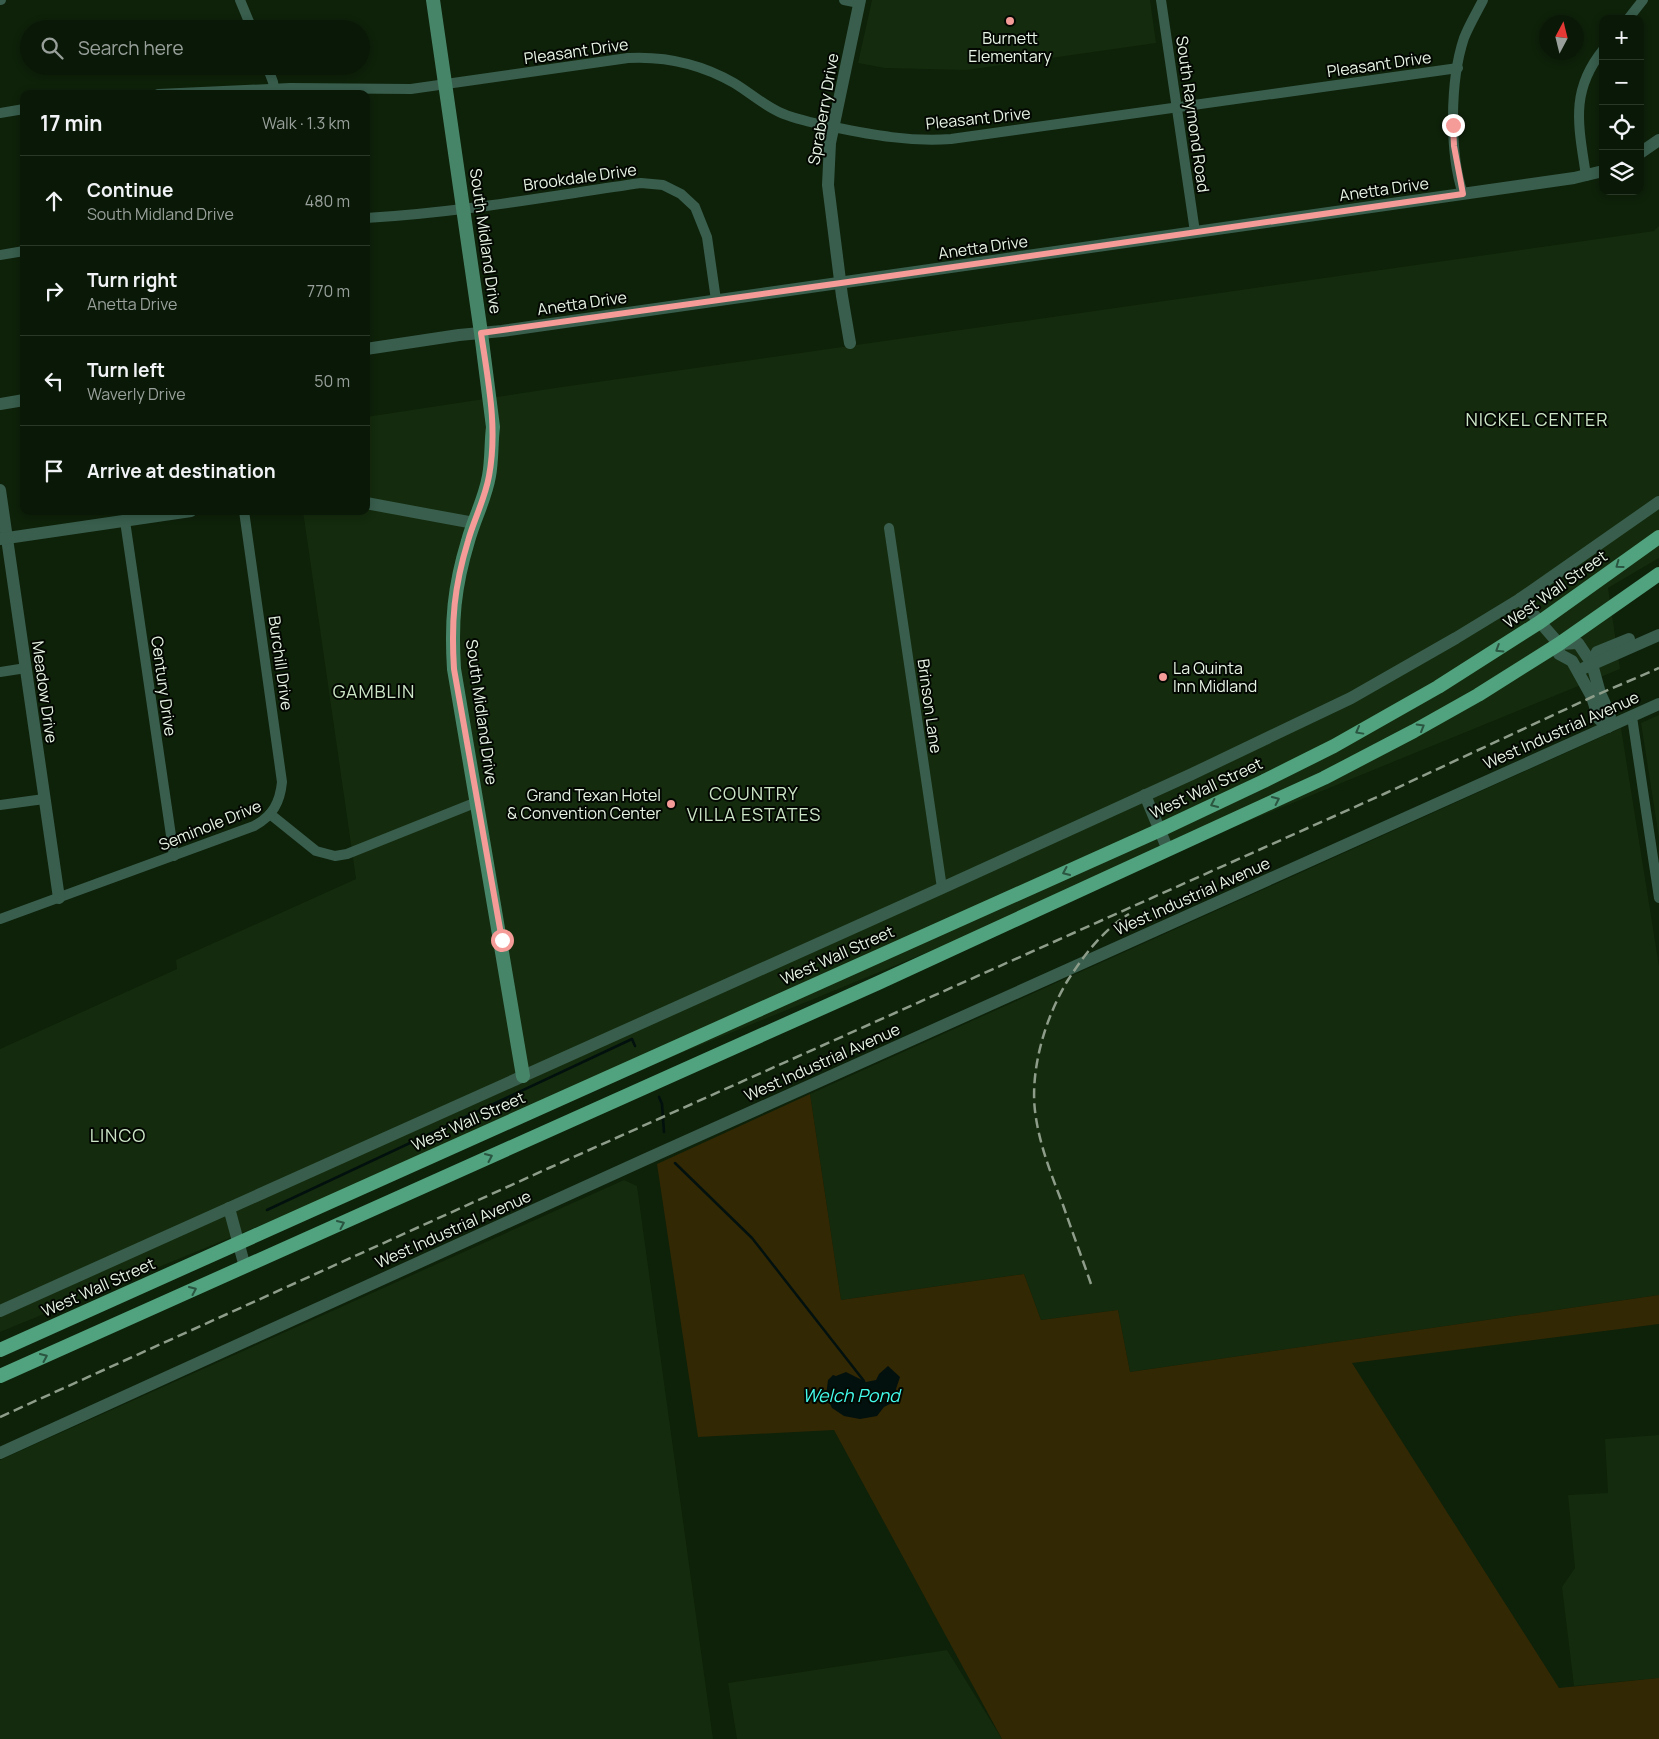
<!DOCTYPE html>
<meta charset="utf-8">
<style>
:root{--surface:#0a1907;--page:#132211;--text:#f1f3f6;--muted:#99a09b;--line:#2a3828}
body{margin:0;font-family:Manrope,sans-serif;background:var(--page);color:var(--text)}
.controls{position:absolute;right:15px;top:15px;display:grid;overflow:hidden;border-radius:10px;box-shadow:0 2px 8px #0003}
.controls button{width:45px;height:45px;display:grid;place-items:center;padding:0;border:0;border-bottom:1px solid var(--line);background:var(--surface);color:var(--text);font:25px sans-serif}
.compass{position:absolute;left:1539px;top:15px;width:45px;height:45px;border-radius:50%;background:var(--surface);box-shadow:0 2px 8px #0003;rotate:7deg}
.stop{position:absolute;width:15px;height:15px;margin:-11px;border:4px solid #f59b98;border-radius:50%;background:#fff}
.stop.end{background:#f59b98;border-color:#fff;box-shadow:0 1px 5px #0008}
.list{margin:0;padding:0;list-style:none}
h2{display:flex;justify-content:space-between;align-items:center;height:65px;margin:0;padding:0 20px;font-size:21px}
h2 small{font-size:16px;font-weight:400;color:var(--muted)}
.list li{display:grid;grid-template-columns:32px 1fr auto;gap:15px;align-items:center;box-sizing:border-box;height:90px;padding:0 20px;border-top:1px solid var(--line)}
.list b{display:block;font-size:19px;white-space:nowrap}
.list p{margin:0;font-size:16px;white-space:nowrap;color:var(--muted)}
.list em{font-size:16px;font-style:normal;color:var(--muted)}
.icon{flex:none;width:28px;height:28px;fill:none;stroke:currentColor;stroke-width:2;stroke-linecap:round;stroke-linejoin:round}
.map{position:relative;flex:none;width:1659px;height:1739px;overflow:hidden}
.search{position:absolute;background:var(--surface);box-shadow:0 2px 8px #0003;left:20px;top:20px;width:350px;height:55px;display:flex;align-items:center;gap:12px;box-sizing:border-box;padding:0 18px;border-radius:28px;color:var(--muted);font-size:19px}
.panel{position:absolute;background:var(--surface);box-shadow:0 2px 8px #0003;left:20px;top:90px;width:350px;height:425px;border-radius:10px}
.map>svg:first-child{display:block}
.built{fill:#142b0d}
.green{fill:#322804}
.water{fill:#02100e}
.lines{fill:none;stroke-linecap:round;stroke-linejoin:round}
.stream{stroke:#02100e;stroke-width:2.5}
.minor{stroke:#395e4d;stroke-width:10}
.tertiary{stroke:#395e4d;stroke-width:12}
.secondary{stroke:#478569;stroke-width:14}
.primary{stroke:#51a27e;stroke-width:14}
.rail{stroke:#8e9d8a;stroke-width:2.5;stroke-dasharray:10 5;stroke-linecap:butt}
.oneway{stroke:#2a5540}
.route{stroke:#f59b98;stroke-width:6}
.poi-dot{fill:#f59b98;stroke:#030802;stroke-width:2}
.labels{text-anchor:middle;stroke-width:4;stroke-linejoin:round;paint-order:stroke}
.poi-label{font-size:16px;fill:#e7f3e4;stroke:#030802}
.street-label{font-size:16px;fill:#e7f3e4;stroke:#030802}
.neighbourhood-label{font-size:18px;letter-spacing:1px;fill:#cde6c7;stroke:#030802}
.water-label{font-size:18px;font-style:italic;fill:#44fded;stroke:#030802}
</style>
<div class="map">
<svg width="1659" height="1739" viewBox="0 0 1659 1739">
<rect width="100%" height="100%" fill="#0e2109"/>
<g class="built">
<polygon points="872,0 1150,0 1156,43 967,70 885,68 858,63"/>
<polygon points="1659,226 1659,558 1608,588 1620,669 0,1332 0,1049 177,969 176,960 356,879 303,511 366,511 366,417 562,387 1654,231"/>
<polygon points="1659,715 1659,838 1641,723"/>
<polygon points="1621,728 1659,966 1659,1295 1130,1372 1118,1310 1041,1320 1024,1274 841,1300 810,1094"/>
<polygon points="624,1180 637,1186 713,1739 0,1739 0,1460"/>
<polygon points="1659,1435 1659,1678 1574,1686 1562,1587 1575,1568 1568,1495 1608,1493 1605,1439"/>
<polygon points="947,1650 1002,1739 737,1739 728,1683"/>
</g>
<polygon class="green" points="810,1094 841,1300 1024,1274 1041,1320 1118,1310 1130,1372 1659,1295 1659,1324 1352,1363 1559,1688 1659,1678 1659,1739 1002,1739 834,1430 698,1437 657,1164"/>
<polygon class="water" points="888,1366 900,1377 896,1389 897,1396 892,1403 884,1407 877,1416 860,1419 844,1416 832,1408 826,1396 828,1380 833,1375 836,1376 846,1372 866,1382 876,1380 879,1374"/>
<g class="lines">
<g class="stream">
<polyline points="659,1097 662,1104 664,1132"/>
<polyline points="675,1163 752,1238 864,1381"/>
<polyline points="267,1210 632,1039 635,1046"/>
</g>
<g class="minor">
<polyline points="0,0 1,0"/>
<polyline points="240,0 252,29"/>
<polyline points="844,0 859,3"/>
<polyline points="1161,0 1195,232"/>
<polyline points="1628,19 1643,0"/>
<polyline points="267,66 273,82 275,94"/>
<path d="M158 94 290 88 411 89 628 58C666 56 701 64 734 83 749 92 762 104 779 112 796 120 815 123 833 127 873 135 910 142 951 139L1458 68"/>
<polyline points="0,113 24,109"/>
<path d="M1586 176C1579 127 1569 92 1603 50"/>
<path d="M1463 194C1449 152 1450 80 1464 38 1469 25 1477 12 1483 0"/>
<path d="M366 218C458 213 550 196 641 183L663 185 681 194 695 207 707 237 716 300"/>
<polyline points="0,255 24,251"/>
<polyline points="125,521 174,856"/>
<polyline points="889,528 942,888"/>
<polyline points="0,672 26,668"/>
<polyline points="1632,717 1659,898"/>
<polyline points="0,805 44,799"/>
<polyline points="270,814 316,851 335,856 347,854 477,802"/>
<path d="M0 919 254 826C273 816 280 802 282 782L244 511"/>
</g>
<g class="tertiary">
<polyline points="1640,153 1659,140"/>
<polyline points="850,343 842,296 828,185 830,143 860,0"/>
<polyline points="366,349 459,335 502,331 1574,178 1603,171"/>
<polyline points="0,404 24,400"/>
<polyline points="0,490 59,898"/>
<polyline points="366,503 474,523"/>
<polyline points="0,539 191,511"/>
<polyline points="1520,599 1559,644 1559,654 1572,661 1592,697 1599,719 1608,727 1610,715 1600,693 1592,664 1578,643 1559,644"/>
<polyline points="1592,664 1597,652 1629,639"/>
<polyline points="1584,668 1659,635"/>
<polyline points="1145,795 1168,850"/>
<polyline points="229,1208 245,1267"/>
<polyline points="0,1311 942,888 1192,774 1351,698 1456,638 1520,599 1659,502"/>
<polyline points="0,1453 644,1160 1659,704"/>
</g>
<path class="secondary" d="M433 0 481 333 493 427C491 443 492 460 489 476 485 499 474 519 468 541 454 587 451 622 454 669L523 1076"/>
<g class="primary">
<polyline points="0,1350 1160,830 1264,781 1334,746 1438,687 1540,622 1659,537"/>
<polyline points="0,1376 878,983 1324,778 1414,731 1478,695 1559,644 1659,574"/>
</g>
<g class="rail">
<path d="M1091 1284C1082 1258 1072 1231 1063 1205 1051 1174 1039 1144 1035 1111 1030 1068 1046 1016 1068 980 1084 955 1103 930 1129 914"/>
<polyline points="0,1417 549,1168 1386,793 1592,697 1659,668"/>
</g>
</g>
<defs><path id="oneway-chevron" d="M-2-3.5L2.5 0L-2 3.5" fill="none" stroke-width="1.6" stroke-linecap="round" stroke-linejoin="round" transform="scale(1.25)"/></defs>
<g class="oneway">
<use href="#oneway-chevron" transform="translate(1619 565) rotate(144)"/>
<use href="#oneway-chevron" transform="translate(1499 649) rotate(148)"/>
<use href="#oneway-chevron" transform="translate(1421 727) rotate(-30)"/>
<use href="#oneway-chevron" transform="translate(1359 731) rotate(151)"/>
<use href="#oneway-chevron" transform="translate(1276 800) rotate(-25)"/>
<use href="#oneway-chevron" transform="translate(1214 804) rotate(155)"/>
<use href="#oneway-chevron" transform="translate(1066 872) rotate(156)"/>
<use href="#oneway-chevron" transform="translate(489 1157) rotate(-24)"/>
<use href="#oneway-chevron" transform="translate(341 1224) rotate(-24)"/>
<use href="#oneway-chevron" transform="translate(193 1290) rotate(-24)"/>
<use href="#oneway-chevron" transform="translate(44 1357) rotate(-24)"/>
</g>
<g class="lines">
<path class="route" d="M502 940 454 669C451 622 454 587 468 541 474 519 485 499 489 476 498 428 488 381 481 333L841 283 1463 194 1454 146 1453 125"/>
</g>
<g class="poi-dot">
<circle cx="1010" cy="21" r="5"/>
<circle cx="1163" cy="677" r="5"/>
<circle cx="671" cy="804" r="5"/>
</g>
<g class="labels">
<g class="poi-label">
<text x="1010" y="44">Burnett<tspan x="1010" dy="18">Elementary</tspan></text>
<text x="1173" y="674" text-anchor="start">La Quinta<tspan x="1173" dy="18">Inn Midland</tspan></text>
<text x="661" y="801" text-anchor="end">Grand Texan Hotel<tspan x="661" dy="18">&amp; Convention Center</tspan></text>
</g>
<g class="street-label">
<text transform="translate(576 51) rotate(-8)" y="6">Pleasant Drive</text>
<text transform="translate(1379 64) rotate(-8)" y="6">Pleasant Drive</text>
<text transform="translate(823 109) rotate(-80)" y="6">Spraberry Drive</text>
<text transform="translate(1193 114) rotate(82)" y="6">South Raymond Road</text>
<text transform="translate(978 118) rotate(-6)" y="6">Pleasant Drive</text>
<text transform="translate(580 177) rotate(-8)" y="6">Brookdale Drive</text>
<text transform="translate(1384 189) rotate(-8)" y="6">Anetta Drive</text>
<text transform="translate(486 241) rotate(82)" y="6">South Midland Drive</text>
<text transform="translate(983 247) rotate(-8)" y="6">Anetta Drive</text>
<text transform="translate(582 303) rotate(-8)" y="6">Anetta Drive</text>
<text transform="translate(1555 589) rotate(-35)" y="6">West Wall Street</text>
<text transform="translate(281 663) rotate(82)" y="6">Burchill Drive</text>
<text transform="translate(164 686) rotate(82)" y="6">Century Drive</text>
<text transform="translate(45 692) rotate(82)" y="6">Meadow Drive</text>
<text transform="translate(930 706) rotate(82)" y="6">Brinson Lane</text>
<text transform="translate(482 712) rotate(82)" y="6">South Midland Drive</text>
<text transform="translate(1561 730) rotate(-24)" y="6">West Industrial Avenue</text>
<text transform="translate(1206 788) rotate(-25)" y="6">West Wall Street</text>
<text transform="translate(210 825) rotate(-22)" y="6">Seminole Drive</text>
<text transform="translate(1192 896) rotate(-24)" y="6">West Industrial Avenue</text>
<text transform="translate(837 955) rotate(-24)" y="6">West Wall Street</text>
<text transform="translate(822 1062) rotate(-24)" y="6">West Industrial Avenue</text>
<text transform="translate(468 1121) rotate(-24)" y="6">West Wall Street</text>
<text transform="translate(453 1229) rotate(-24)" y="6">West Industrial Avenue</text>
<text transform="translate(98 1287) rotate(-24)" y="6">West Wall Street</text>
</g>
<g class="neighbourhood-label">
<text x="1537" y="426">NICKEL CENTER</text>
<text x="374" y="698">GAMBLIN</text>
<text x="754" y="800">COUNTRY<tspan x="754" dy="21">VILLA ESTATES</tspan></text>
<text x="118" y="1142">LINCO</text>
</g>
<g class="water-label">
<text x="851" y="1402">Welch Pond</text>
</g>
</g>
</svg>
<div class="controls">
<button>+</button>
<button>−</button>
<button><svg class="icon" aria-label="locate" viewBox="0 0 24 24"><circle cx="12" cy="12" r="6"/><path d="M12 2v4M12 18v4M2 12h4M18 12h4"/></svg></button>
<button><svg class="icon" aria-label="layers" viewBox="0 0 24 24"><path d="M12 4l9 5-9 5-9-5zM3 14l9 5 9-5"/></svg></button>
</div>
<svg class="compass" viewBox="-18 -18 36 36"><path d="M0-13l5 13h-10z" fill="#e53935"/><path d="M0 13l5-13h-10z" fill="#99a09b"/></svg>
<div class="stop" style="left:502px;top:940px"></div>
<div class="stop end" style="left:1453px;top:125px"></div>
<div class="search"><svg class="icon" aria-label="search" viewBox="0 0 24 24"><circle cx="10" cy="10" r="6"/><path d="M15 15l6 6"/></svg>Search here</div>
<section class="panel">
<h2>17 min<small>Walk · 1.3 km</small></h2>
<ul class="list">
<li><svg class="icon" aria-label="ahead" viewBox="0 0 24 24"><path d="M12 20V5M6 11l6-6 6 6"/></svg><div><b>Continue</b><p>South Midland Drive</p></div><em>480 m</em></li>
<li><svg class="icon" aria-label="right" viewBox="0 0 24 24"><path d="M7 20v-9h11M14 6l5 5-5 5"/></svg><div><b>Turn right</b><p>Anetta Drive</p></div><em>770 m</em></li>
<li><svg class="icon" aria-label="left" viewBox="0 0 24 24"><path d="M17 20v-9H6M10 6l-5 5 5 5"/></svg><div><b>Turn left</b><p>Waverly Drive</p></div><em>50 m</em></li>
<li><svg class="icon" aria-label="arrive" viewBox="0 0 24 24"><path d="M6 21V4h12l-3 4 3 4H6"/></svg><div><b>Arrive at destination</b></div></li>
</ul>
</section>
</div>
